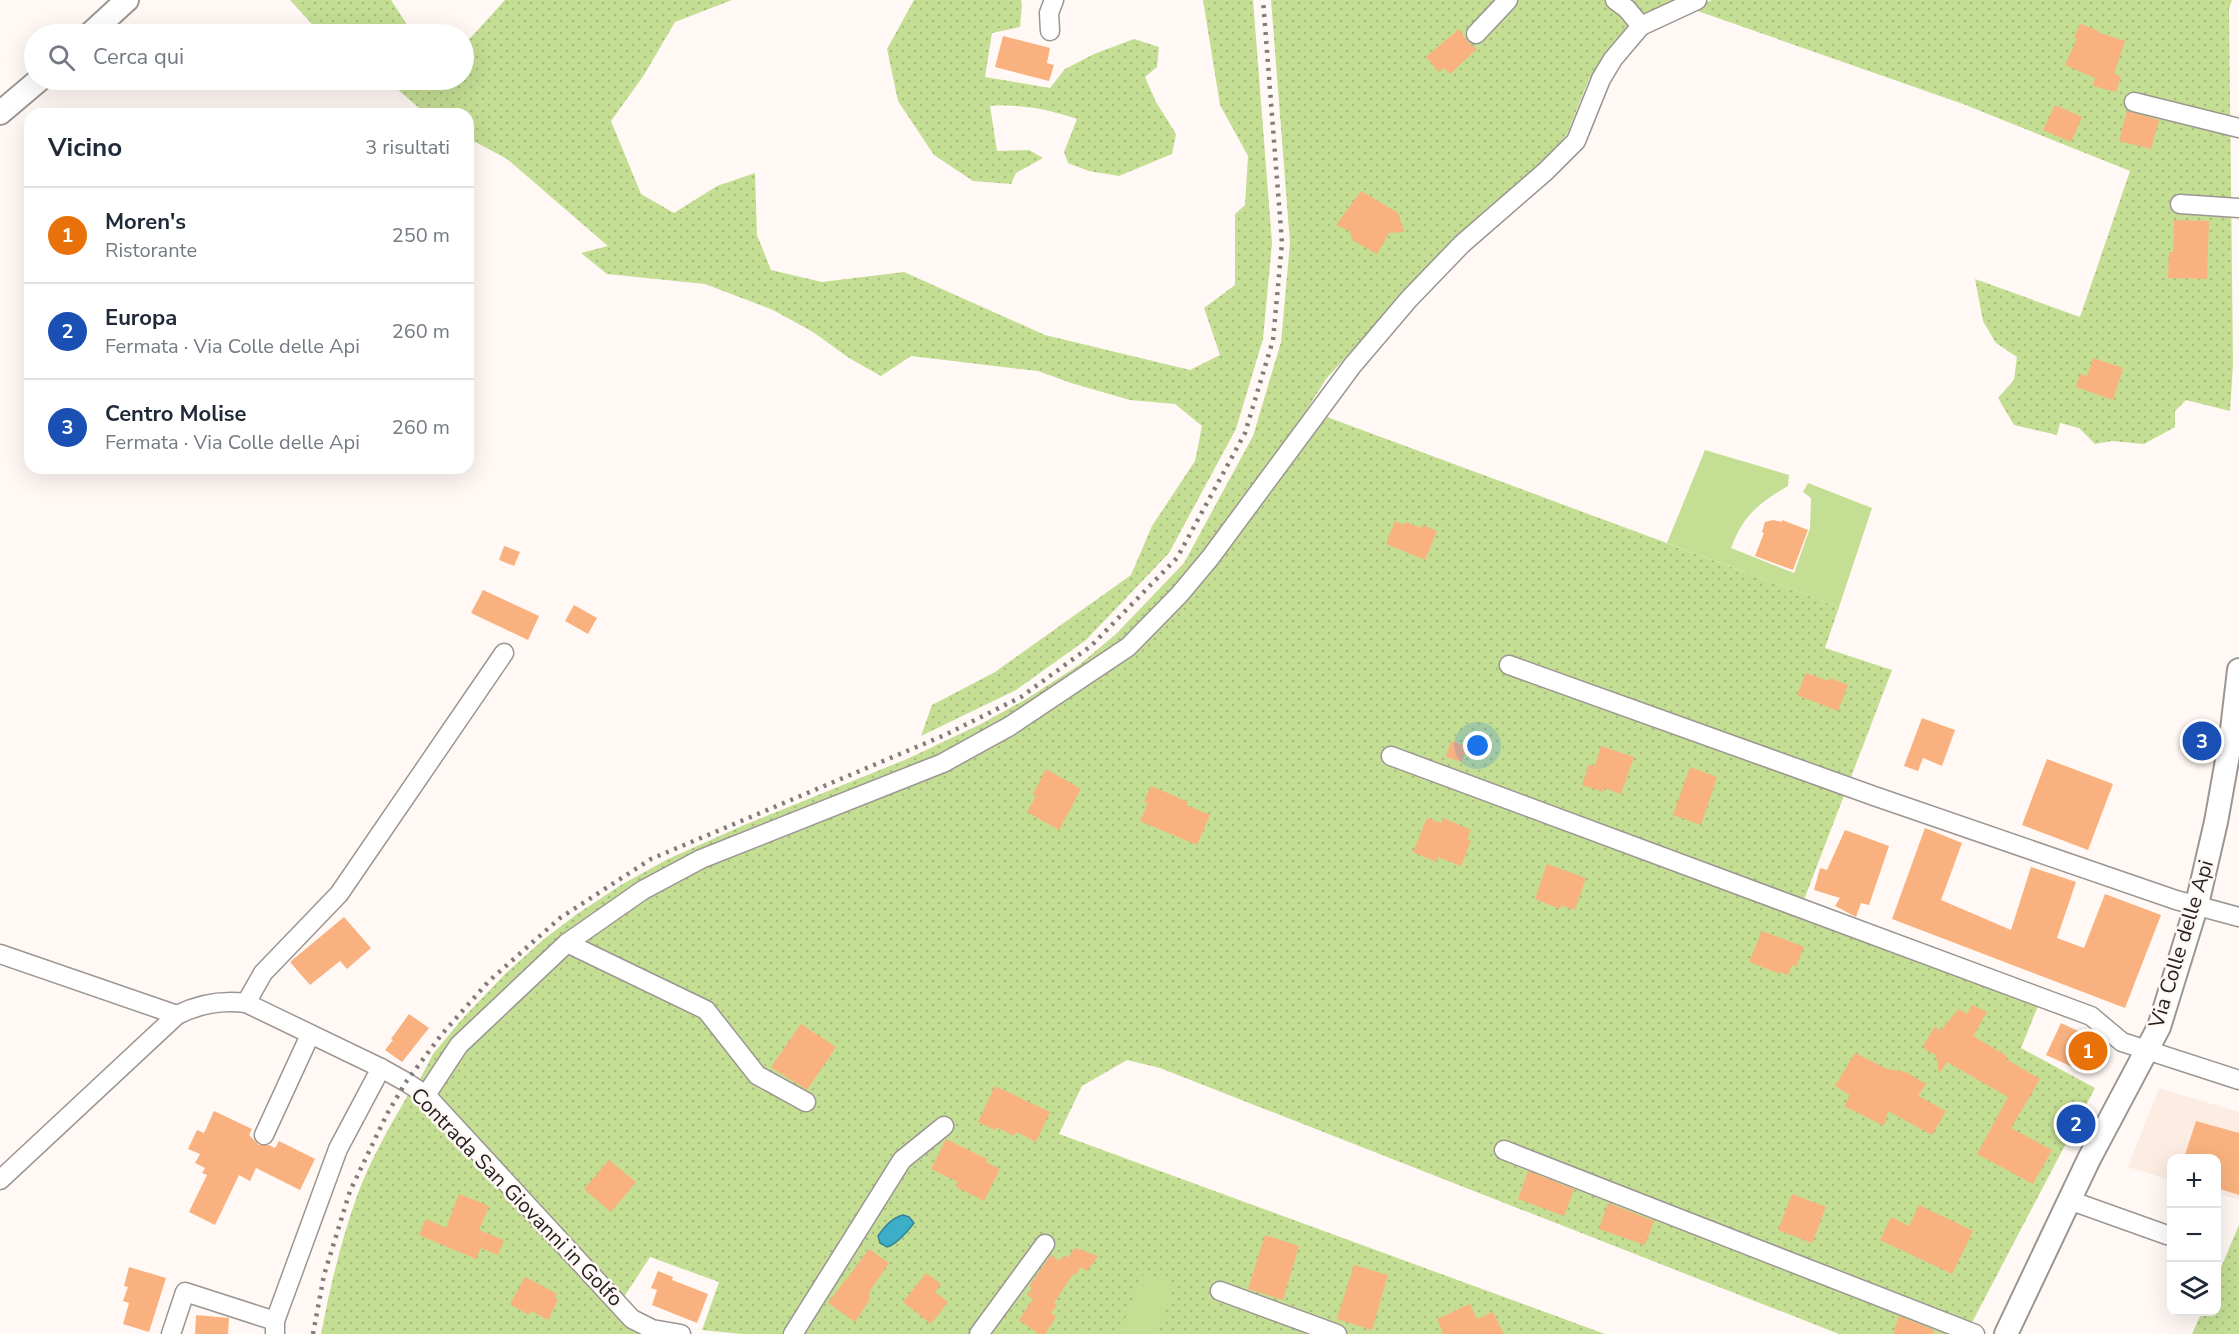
<!DOCTYPE html>
<html lang="it">
<meta charset="utf-8">
<style>
:root{--surface:#fff;--page:#f2f2f3;--text:#1f2937;--muted:#747a83;--line:#e0e1e3;--accent:#4841b7}
body{margin:0;font-family:"Nunito Sans",sans-serif;background:var(--page);color:var(--text)}
.controls{position:absolute;right:18px;bottom:18px;display:grid;overflow:hidden;border-radius:12px;box-shadow:0 6px 24px #0002}
.controls button{width:54px;height:54px;display:grid;place-items:center;padding:0;border:0;border-bottom:2px solid var(--line);background:var(--surface);color:var(--text);font:30px sans-serif}
.you{position:absolute;left:1478px;top:746px;width:21px;height:21px;margin:-15px;border:4px solid #fff;border-radius:50%;background:#1a73e8;box-shadow:0 0 0 9px #1a73e833}
.badge{display:grid;place-items:center;width:39px;height:39px;border-radius:50%;background:var(--accent);color:#fff;font-size:20px;font-weight:700}
.pin{position:absolute;translate:-50% -50%;border:3px solid #fff;box-shadow:0 2px 6px #0006}
.list{margin:0;padding:0;list-style:none}
h2{display:flex;justify-content:space-between;align-items:center;height:78px;margin:0;padding:0 24px;font-size:26px}
h2 small{font-size:20px;font-weight:400;color:var(--muted)}
.list li{display:grid;grid-template-columns:39px 1fr auto;gap:18px;align-items:center;box-sizing:border-box;height:96px;padding:0 24px;border-top:2px solid var(--line)}
.list b{display:block;font-size:22px;white-space:nowrap}
.list p{margin:0;font-size:20px;white-space:nowrap;color:var(--muted)}
.list em{font-size:20px;font-style:normal;color:var(--muted)}
.icon{flex:none;width:33px;height:33px;fill:none;stroke:currentColor;stroke-width:2;stroke-linecap:round;stroke-linejoin:round}
.map{position:relative;flex:none;width:2239px;height:1334px;overflow:hidden}
.search{position:absolute;background:var(--surface);box-shadow:0 6px 24px #0002;left:24px;top:24px;width:450px;height:66px;display:flex;align-items:center;gap:15px;box-sizing:border-box;padding:0 21px;border-radius:33px;color:var(--muted);font-size:22px}
.panel{position:absolute;background:var(--surface);box-shadow:0 6px 24px #0002;left:24px;top:108px;width:450px;height:366px;border-radius:18px}
.map>svg:first-child{display:block}
.commercial{fill:#fdece1}
.grass{fill:url(#grass-dots)}
.green{fill:#c4de94}
.water{fill:#3caec8;stroke:#358596;stroke-width:1.5}
.building{fill:#f9b27f}
.lines{fill:none;stroke-linecap:round;stroke-linejoin:round}
.minor-casing{stroke:#9c9692;stroke-width:21}
.major-casing{stroke:#9c9692;stroke-width:26}
.minor{stroke:#fff;stroke-width:18}
.major{stroke:#fff;stroke-width:22}
.rail{stroke:#817d7a;stroke-width:4.5;stroke-dasharray:3 6;stroke-linecap:butt}
.labels{text-anchor:middle;stroke-width:5;stroke-linejoin:round;paint-order:stroke}
.street-label{font-size:21px;fill:#262422;stroke:#fff8f4}
</style>
<div class="map">
<svg width="2239" height="1334" viewBox="0 0 2239 1334">
<defs>
<pattern id="grass-dots" width="8" height="8" patternUnits="userSpaceOnUse" patternTransform="scale(1.5)"><rect width="8" height="8" fill="#c4de94"/><path d="M2 2h.1M6 6h.1" fill="none" stroke="#a8be7f" stroke-width="1.8" stroke-linecap="round"/></pattern>
</defs>
<rect width="100%" height="100%" fill="#fff8f4"/>
<polygon class="commercial" points="2159,1088 2239,1112 2239,1200 2217,1193 2216,1158 2172,1158 2171,1180 2128,1167"/>
<g class="grass">
<polygon points="290,0 391,0 413,34 321,34"/>
<polygon points="505,0 732,0 675,22 644,75 611,121 641,194 674,213 717,186 755,173 757,235 771,270 822,282 904,272 1045,335 1190,370 1220,355 1204,308 1235,285 1235,214 1245,205 1248,156 1220,105 1203,0 1253,0 1272,243 1263,339 1236,429 1169,553 1086,640 1016,690 921,736 932,705 995,672 1131,575 1152,526 1195,461 1202,426 1175,404 1130,400 1071,383 1038,371 911,356 881,376 849,358 813,332 773,310 705,284 607,274 581,253 608,246 507,159 468,138 468,114 426,114 387,80 464,80 464,45"/>
<path d="M914 0H1021L1022 5 1020 27 992 33 985 77 1050 88 1065 69 1094 54 1134 39 1159 47 1157 67 1145 77 1156 102 1176 134 1172 154 1119 176 1089 171 1068 163 1064 152 1077 119C1048 109 1021 104 990 106L997 151 1029 150 1043 158 1016 173 1011 184 973 181 934 155 898 101 887 49Z"/>
<polygon points="1271,0 1680,0 1652,13 1616,39 1589,79 1567,134 1545,162 1484,211 1428,266 1326,379 1306,411 1327,417 1839,607 1825,648 1892,670 1799,913 2038,1006 2021,1048 2095,1088 1966,1334 1839,1334 1160,1068 1127,1060 1082,1086 1059,1134 1605,1334 742,1334 702,1330 719,1282 650,1257 622,1300 434,1097 420,1079 433,1054 463,1018 506,973 544,939 577,914 621,885 668,859 744,825 907,759 981,724 1028,698 1079,665 1116,634 1184,563 1253,436 1281,342 1290,243"/>
<polygon points="1712,0 2232,0 2229,9 2233,364 2230,411 2186,400 2175,411 2175,427 2144,444 2112,441 2095,444 2079,428 2060,423 2057,435 2014,425 1998,398 2014,380 2017,357 1996,343 1983,321 1975,279 2080,317 2130,171 1963,104 1692,9"/>
<path d="M411 1090 651 1334H321C330 1287 341 1241 357 1196 370 1160 392 1122 411 1090Z"/>
<polygon points="2239,1225 2239,1334 2192,1334 2202,1312 2216,1312 2217,1277"/>
</g>
<g class="green">
<path d="M1705 450 1789 475 1788 486C1758 504 1744 514 1731 548L1794 573 1810 528 1811 498 1803 492 1808 483 1872 508 1839 607 1667 543Z"/>
<polygon points="1144,1273 1175,1285 1156,1334 1119,1334"/>
</g>
<path class="water" d="M903 1215 909 1217 914 1223C907 1232 897 1244 887 1247L880 1243 878 1236C885 1226 892 1218 903 1215Z"/>
<g class="building">
<polygon points="2080,24 2097,30 2097,32 2125,41 2114,74 2121,76 2116,92 2093,86 2095,78 2065,65 2077,39 2074,38"/>
<polygon points="1459,29 1468,42 1477,49 1450,74 1444,68 1439,72 1426,57"/>
<polygon points="1003,36 1050,48 1047,63 1054,65 1049,81 995,67"/>
<polygon points="2055,105 2082,117 2071,142 2043,130"/>
<polygon points="2127,111 2159,120 2151,149 2119,141"/>
<polygon points="1361,191 1398,213 1404,232 1389,233 1377,254 1352,240 1350,231 1336,225"/>
<polygon points="2174,220 2209,221 2207,279 2168,278 2169,252 2173,252"/>
<polygon points="2093,358 2123,368 2113,400 2076,387 2080,374 2087,376"/>
<polygon points="1773,520 1782,522 1782,520 1808,530 1793,570 1755,556 1764,533 1762,532 1765,522"/>
<polygon points="1395,521 1404,525 1406,522 1421,528 1422,525 1437,531 1425,560 1386,544"/>
<polygon points="504,546 520,552 514,566 499,560"/>
<polygon points="483,590 539,616 528,640 471,613"/>
<polygon points="574,605 597,618 588,634 565,621"/>
<polygon points="1806,673 1829,681 1830,678 1848,685 1838,711 1797,695"/>
<polygon points="1922,718 1955,730 1942,766 1923,758 1918,771 1904,766"/>
<polygon points="1451,741 1467,746 1462,762 1446,757"/>
<polygon points="1601,746 1634,757 1621,794 1604,788 1603,792 1582,785 1589,764 1595,766"/>
<polygon points="2047,759 2113,784 2088,850 2022,825"/>
<polygon points="1690,767 1717,777 1701,825 1673,815"/>
<polygon points="1046,769 1081,789 1059,830 1027,812 1036,796 1033,794"/>
<polygon points="1151,786 1188,802 1186,805 1210,815 1197,845 1140,821 1148,803 1144,802"/>
<polygon points="1427,818 1441,823 1443,818 1471,830 1467,839 1471,841 1461,866 1438,857 1436,862 1413,852"/>
<polygon points="1925,828 1962,843 1941,900 2011,930 2031,867 2076,882 2057,938 2084,948 2105,894 2161,915 2125,1008 1892,919"/>
<polygon points="1845,830 1889,846 1869,905 1861,903 1856,917 1835,906 1840,898 1814,890 1820,868 1827,870"/>
<polygon points="1547,864 1586,878 1575,910 1561,905 1560,909 1535,899"/>
<polygon points="344,917 371,948 347,969 340,961 310,985 290,962"/>
<polygon points="1762,931 1804,947 1796,967 1792,965 1788,975 1780,972 1780,974 1749,962"/>
<polygon points="1972,1005 1987,1012 1973,1036 2007,1056 2006,1059 2040,1079 2011,1128 2052,1150 2033,1184 1977,1154 2008,1097 1947,1062 1939,1074 1936,1055 1927,1051 1923,1046 1935,1026 1940,1031 1959,1009 1967,1014"/>
<polygon points="409,1014 429,1028 402,1062 385,1050 393,1040 391,1039"/>
<polygon points="2061,1023 2093,1038 2079,1070 2046,1055"/>
<polygon points="801,1024 836,1047 807,1090 771,1067"/>
<polygon points="1855,1053 1887,1069 1906,1072 1926,1084 1918,1096 1946,1111 1932,1135 1888,1111 1884,1126 1844,1106 1850,1095 1835,1086"/>
<polygon points="995,1086 1050,1112 1036,1142 1016,1132 1014,1136 996,1127 995,1130 978,1122"/>
<polygon points="214,1111 252,1129 249,1135 259,1145 269,1145 275,1148 279,1141 315,1159 300,1190 256,1168 250,1181 239,1175 215,1225 189,1212 207,1175 202,1173 205,1168 195,1163 200,1154 188,1149 197,1130 204,1133"/>
<polygon points="2196,1121 2239,1133 2239,1195 2217,1188 2217,1158 2184,1158"/>
<polygon points="946,1139 987,1159 986,1162 1000,1169 984,1201 956,1187 958,1182 931,1169"/>
<polygon points="609,1160 636,1182 611,1212 584,1189"/>
<polygon points="1528,1171 1574,1189 1564,1216 1518,1199"/>
<polygon points="459,1194 489,1206 479,1230 504,1240 498,1255 481,1248 476,1259 419,1235 426,1219 446,1228"/>
<polygon points="1792,1194 1826,1207 1812,1243 1778,1230"/>
<polygon points="1608,1203 1654,1221 1645,1245 1599,1229"/>
<polygon points="1919,1205 1973,1231 1952,1274 1880,1240 1891,1217 1909,1226"/>
<polygon points="1265,1235 1299,1246 1283,1300 1248,1289"/>
<polygon points="1075,1248 1098,1256 1087,1271 1081,1267 1076,1275 1073,1274 1054,1303 1057,1305 1051,1313 1056,1317 1045,1334 1039,1334 1019,1320 1033,1299 1027,1295 1032,1288 1029,1286 1051,1255 1059,1261 1063,1256 1067,1258"/>
<polygon points="869,1249 889,1263 869,1292 870,1299 855,1322 828,1303"/>
<polygon points="1354,1265 1388,1275 1372,1330 1337,1319"/>
<polygon points="129,1267 166,1278 149,1332 123,1324 129,1303 123,1301 128,1287 124,1286"/>
<polygon points="658,1271 673,1277 672,1280 708,1294 697,1323 652,1305 657,1290 651,1288"/>
<polygon points="926,1273 941,1284 935,1292 948,1302 931,1324 903,1302"/>
<polygon points="525,1277 557,1294 555,1298 558,1300 548,1320 531,1311 529,1315 510,1304"/>
<polygon points="1470,1304 1477,1319 1493,1312 1504,1334 1441,1334 1443,1333 1437,1319"/>
<polygon points="196,1315 229,1318 228,1334 195,1334"/>
<polygon points="1899,1316 1934,1330 1933,1334 1893,1334"/>
</g>
<g class="lines">
<defs>
<g id="minor">
<polyline points="1641,26 1697,0"/>
<polyline points="1050,31 1049,13 1054,0"/>
<polyline points="1476,34 1508,0"/>
<polyline points="2134,102 2239,128"/>
<polyline points="2180,204 2239,208"/>
<polyline points="1509,665 1874,796 2176,900 2239,917"/>
<polyline points="1391,756 2091,1016 2122,1042 2239,1080"/>
<polyline points="567,943 706,1010 757,1075 806,1102"/>
<polyline points="0,954 177,1015"/>
<polyline points="246,1003 263,973 339,894 504,653"/>
<polyline points="426,1095 459,1045 567,943 643,890 701,859 943,763 1010,726 1128,647 1179,595 1210,558 1352,366 1409,299 1462,244 1546,171 1576,141 1601,79 1613,59 1641,26 1627,9 1615,0"/>
<polyline points="264,1135 310,1035"/>
<polyline points="1504,1150 1975,1334"/>
<path d="M0 1180 177 1015C199 1004 222 1000 246 1003L381 1068 406 1082 426 1095 632 1319 652 1329 681 1334"/>
<polyline points="2069,1200 2167,1235"/>
<polyline points="1220,1291 1337,1334"/>
<polyline points="171,1334 185,1292 275,1321"/>
<polyline points="275,1334 275,1321 338,1149 381,1068"/>
<polyline points="793,1334 902,1160 944,1126"/>
<polyline points="979,1334 1045,1244"/>
</g>
<g id="major">
<polyline points="90,34 127,0"/>
<polyline points="0,113 39,80"/>
<polyline points="2006,1334 2089,1159 2159,1027 2197,904 2216,822 2231,738 2239,670"/>
</g>
</defs>
<use href="#minor" class="minor-casing"/>
<use href="#major" class="major-casing"/>
<use href="#minor" class="minor"/>
<use href="#major" class="major"/>
<polyline class="rail" points="313,1334 324,1275 350,1191 387,1114 406,1082 442,1034 489,981 560,918 651,859 945,735 1021,697 1091,646 1177,558 1245,433 1273,340 1282,243 1263,0"/>
</g>
<g class="labels">
<g class="street-label">
<text transform="translate(2181 944) rotate(-73)" y="7">Via Colle delle Api</text>
<text transform="translate(517 1197) rotate(46)" y="7">Contrada San Giovanni in Golfo</text>
</g>
</g>
</svg>
<div class="controls">
<button>+</button>
<button>−</button>
<button><svg class="icon" aria-label="layers" viewBox="0 0 24 24"><path d="M12 4l9 5-9 5-9-5zM3 14l9 5 9-5"/></svg></button>
</div>
<div class="you"></div>
<div class="pin badge" style="left:2088px;top:1051px;background:#e8710a">1</div>
<div class="pin badge" style="left:2076px;top:1124px;background:#1a4fb4">2</div>
<div class="pin badge" style="left:2202px;top:741px;background:#1a4fb4">3</div>
<div class="search"><svg class="icon" aria-label="search" viewBox="0 0 24 24"><circle cx="10" cy="10" r="6"/><path d="M15 15l6 6"/></svg>Cerca qui</div>
<section class="panel">
<h2>Vicino<small>3 risultati</small></h2>
<ul class="list">
<li><span class="badge" style="background:#e8710a">1</span><div><b>Moren's</b><p>Ristorante</p></div><em>250 m</em></li>
<li><span class="badge" style="background:#1a4fb4">2</span><div><b>Europa</b><p>Fermata · Via Colle delle Api</p></div><em>260 m</em></li>
<li><span class="badge" style="background:#1a4fb4">3</span><div><b>Centro Molise</b><p>Fermata · Via Colle delle Api</p></div><em>260 m</em></li>
</ul>
</section>
</div>
